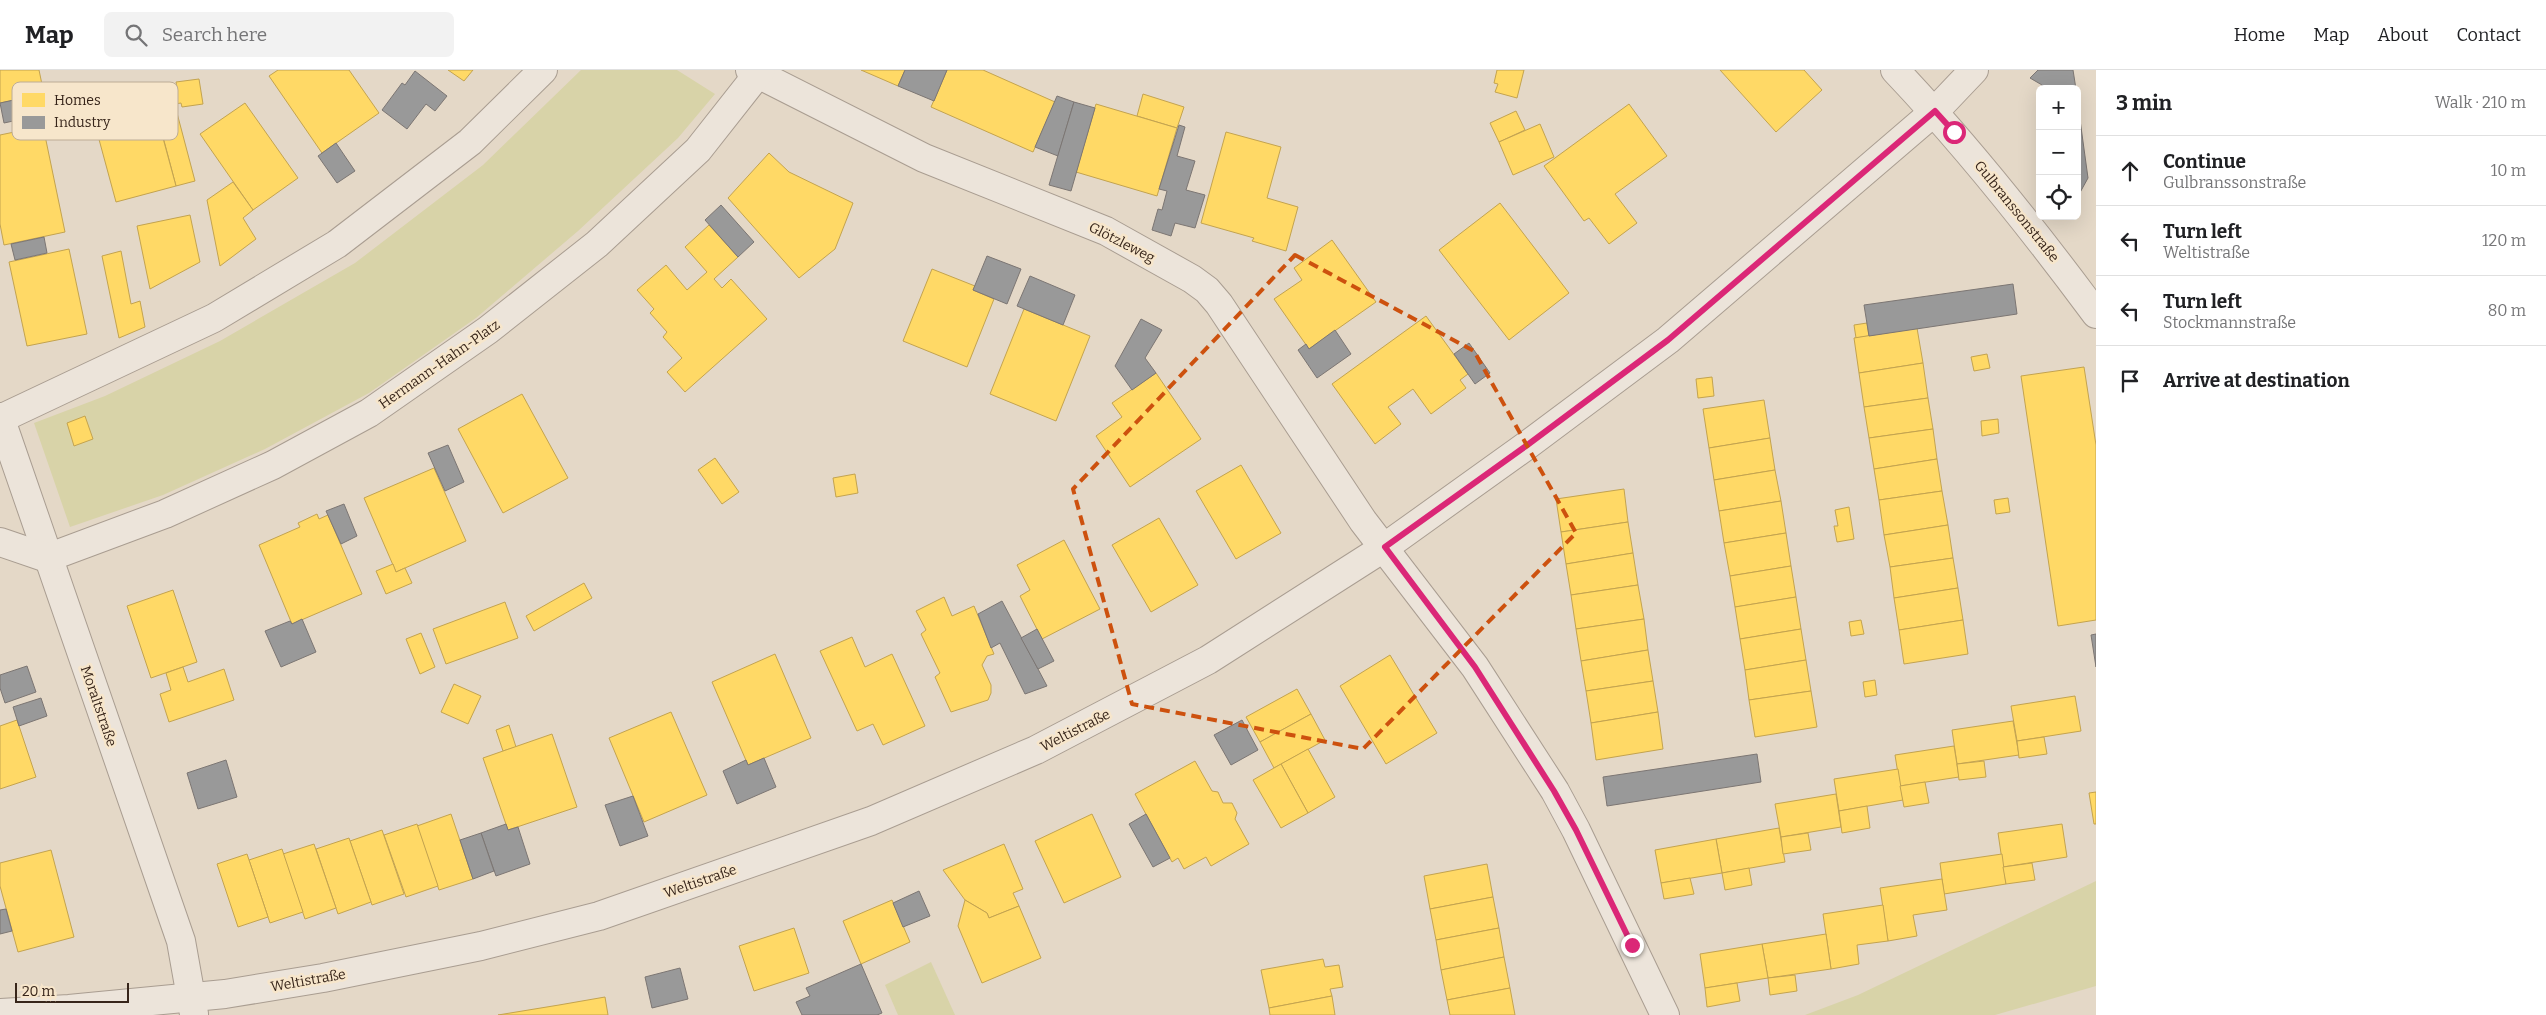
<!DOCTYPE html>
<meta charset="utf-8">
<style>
:root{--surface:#fff;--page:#f2f2f2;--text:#202124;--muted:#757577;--line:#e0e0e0}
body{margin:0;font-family:Bitter,serif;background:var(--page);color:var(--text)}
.controls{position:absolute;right:15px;top:15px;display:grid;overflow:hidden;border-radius:8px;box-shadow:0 5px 20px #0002}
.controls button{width:45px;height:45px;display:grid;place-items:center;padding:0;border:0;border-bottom:1px solid var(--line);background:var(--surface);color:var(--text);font:25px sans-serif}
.scale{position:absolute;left:15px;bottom:12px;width:114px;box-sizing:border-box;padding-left:5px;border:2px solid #37251a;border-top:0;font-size:14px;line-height:18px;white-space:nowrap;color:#37251a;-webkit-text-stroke:4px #f7e6cb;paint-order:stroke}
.stop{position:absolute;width:15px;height:15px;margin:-11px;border:4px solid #db2777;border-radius:50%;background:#fff}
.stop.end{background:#db2777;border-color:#fff;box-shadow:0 1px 5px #0008}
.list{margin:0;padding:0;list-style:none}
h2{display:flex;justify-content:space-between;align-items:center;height:65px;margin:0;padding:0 20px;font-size:21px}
h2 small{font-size:16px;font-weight:400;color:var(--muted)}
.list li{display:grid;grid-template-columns:32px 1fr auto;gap:15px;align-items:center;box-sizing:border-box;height:70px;padding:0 20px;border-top:1px solid var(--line)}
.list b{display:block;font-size:19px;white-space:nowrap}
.list p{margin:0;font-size:16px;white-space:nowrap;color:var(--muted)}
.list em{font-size:16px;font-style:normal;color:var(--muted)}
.icon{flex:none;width:28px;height:28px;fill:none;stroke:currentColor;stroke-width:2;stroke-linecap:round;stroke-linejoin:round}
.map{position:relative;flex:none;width:2096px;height:945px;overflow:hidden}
header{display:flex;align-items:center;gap:30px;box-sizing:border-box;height:70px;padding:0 25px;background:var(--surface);border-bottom:1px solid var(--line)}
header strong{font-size:24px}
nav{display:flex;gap:28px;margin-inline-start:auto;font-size:18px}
.search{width:350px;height:45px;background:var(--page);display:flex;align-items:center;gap:12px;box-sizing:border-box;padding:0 18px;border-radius:8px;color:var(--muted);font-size:19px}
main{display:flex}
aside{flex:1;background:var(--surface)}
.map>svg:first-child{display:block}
.green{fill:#d8d3a8}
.homes{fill:#ffd966;stroke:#c3a34f}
.industry{fill:#999;stroke:#7c7673}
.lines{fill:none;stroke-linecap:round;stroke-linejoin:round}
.minor-casing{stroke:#a99d91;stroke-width:30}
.minor{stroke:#ece4da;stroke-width:28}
.route{stroke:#db2777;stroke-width:6}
.marked{fill:none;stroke:#cd510e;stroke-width:4;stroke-dasharray:10 6;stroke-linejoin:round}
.labels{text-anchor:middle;stroke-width:5;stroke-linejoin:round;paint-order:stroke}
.street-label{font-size:14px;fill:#37251a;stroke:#f7e6cb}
.key{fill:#f7e6cb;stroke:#bdac96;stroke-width:1}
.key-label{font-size:14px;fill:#37251a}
</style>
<header>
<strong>Map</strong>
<div class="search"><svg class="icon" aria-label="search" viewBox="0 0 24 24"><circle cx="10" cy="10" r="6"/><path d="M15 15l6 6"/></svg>Search here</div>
<nav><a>Home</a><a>Map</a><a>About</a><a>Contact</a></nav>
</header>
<main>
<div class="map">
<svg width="2096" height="945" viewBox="0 0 2096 945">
<rect width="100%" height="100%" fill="#e4d8c7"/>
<g class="green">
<polygon points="581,0 677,0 715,24 678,68 578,161 476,248 369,323 265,379 163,425 70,457 34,353 105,326 220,271 355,193 483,95"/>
<polygon points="2096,811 2096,916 1995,945 1805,945 1858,925"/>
<polygon points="931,892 955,945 898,945 885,915"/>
</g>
<g class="homes">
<polygon points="0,0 39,0 44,24 0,33"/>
<polygon points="278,0 349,0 379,43 322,83 269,6"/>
<polygon points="448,0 473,0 464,11"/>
<polygon points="861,0 905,0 898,16"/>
<polygon points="947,0 983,0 1055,32 1033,82 931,37"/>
<polygon points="1497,0 1524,0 1517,28 1495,22 1498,14 1494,13"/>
<polygon points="1720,0 1804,0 1822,20 1776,62"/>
<polygon points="199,9 203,34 182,37 181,33 151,38 149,22 177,17 176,12"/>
<polygon points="1143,24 1184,37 1177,58 1137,46"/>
<polygon points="245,33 298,108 253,140 200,64"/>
<polygon points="1096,34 1177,58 1157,126 1076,102"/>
<polygon points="1629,34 1667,86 1615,124 1637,153 1609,174 1589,148 1584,151 1544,96"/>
<polygon points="1516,41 1525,60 1499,72 1490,53"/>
<polygon points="177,43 195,111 176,116 158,48"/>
<polygon points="157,46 176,116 116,132 97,62"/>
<polygon points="1540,54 1554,87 1513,105 1499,72"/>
<polygon points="43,56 65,162 4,175 0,154 0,65"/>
<polygon points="1226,62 1281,77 1267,128 1298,137 1286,181 1252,171 1254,168 1201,153"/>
<polygon points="769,83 789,102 853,133 835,179 799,208 728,128"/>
<polygon points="233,112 253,140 243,148 256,169 220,196 207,130"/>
<polygon points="1500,133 1569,223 1509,270 1439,180"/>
<polygon points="190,145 200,192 150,219 137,156"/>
<polygon points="709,155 738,187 714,209 722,218 731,209 767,249 685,322 667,302 682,288 663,267 667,262 650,243 654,239 637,220 666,195 687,220 707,202 685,177"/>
<polygon points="1332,170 1376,232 1309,279 1274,229 1302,210 1294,198"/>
<polygon points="69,179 87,264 27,276 9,192"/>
<polygon points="121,181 131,234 140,231 145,257 119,268 102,186"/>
<polygon points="932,199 975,216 973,220 994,229 967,297 903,271"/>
<polygon points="1024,239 1090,266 1056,351 990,324"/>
<polygon points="1426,246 1468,304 1460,310 1466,318 1431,344 1413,319 1388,337 1401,354 1375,374 1332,314"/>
<polygon points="1867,253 1869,266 1856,268 1854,255"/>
<polygon points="1917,258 1923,293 1859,303 1854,268"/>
<polygon points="1987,284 1990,298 1974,301 1971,287"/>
<polygon points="1923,293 1928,328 1864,337 1859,303"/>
<polygon points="2084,297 2096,375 2096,550 2058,556 2021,306"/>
<polygon points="1156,303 1201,369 1130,417 1096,366 1122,347 1112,333"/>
<polygon points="1712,307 1714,326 1698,328 1696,309"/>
<polygon points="522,324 568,408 503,443 458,359"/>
<polygon points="1928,328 1933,359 1869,368 1864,337"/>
<polygon points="1764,330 1770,368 1709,378 1703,339"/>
<polygon points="85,346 93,369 74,376 67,353"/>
<polygon points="1998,349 1999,363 1982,366 1981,351"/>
<polygon points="1933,359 1937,389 1874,399 1869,368"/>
<polygon points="1770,368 1775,400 1714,410 1709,378"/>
<polygon points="715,388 739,422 722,434 698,400"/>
<polygon points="1937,389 1942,421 1879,430 1874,399"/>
<polygon points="1241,395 1281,463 1236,489 1196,421"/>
<polygon points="434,398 466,471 396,502 364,428"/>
<polygon points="1775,400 1781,431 1719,441 1714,410"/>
<polygon points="855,404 858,423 836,427 833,408"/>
<polygon points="1624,419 1628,452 1561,462 1556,429"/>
<polygon points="1942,421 1948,455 1884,465 1879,430"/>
<polygon points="2008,428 2010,442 1996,444 1994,430"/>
<polygon points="1781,431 1786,463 1724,473 1719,441"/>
<polygon points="1849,437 1854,469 1837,472 1834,456 1838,456 1835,440"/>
<polygon points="317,444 319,449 328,445 362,524 292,554 259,475 300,457 298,453"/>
<polygon points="1159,448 1198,515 1151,542 1112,475"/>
<polygon points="1628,452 1633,483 1566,494 1561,462"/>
<polygon points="1948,455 1953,488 1890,497 1884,465"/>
<polygon points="1786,463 1791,496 1730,506 1724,473"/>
<polygon points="1064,470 1100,539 1042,569 1020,526 1030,520 1017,495"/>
<polygon points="1633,483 1638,515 1571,525 1566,494"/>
<polygon points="1953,488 1958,518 1894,528 1890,497"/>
<polygon points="393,494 396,502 405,498 412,513 386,524 376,501"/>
<polygon points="1791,496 1796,527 1735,537 1730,506"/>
<polygon points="584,513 592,528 534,561 526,546"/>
<polygon points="1638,515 1644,549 1576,559 1571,525"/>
<polygon points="1958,518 1963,550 1899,560 1894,528"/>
<polygon points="173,520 197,592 151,608 127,536"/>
<polygon points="944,527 952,546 974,536 994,584 987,586 982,595 991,615 991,623 988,630 951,642 935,607 940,603 921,564 926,560 916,541"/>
<polygon points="1796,527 1801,559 1740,569 1735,537"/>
<polygon points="505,532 518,568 446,594 433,559"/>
<polygon points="1644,549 1648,580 1581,591 1576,559"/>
<polygon points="1861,550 1864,564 1851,566 1849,552"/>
<polygon points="1963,550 1968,584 1904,594 1899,560"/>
<polygon points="1801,559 1806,590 1745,600 1740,569"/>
<polygon points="421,563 435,597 420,604 406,569"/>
<polygon points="852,567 865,597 892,584 925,656 883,675 873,654 857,661 820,581"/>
<polygon points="1648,580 1653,611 1586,621 1581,591"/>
<polygon points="775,584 811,668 748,695 712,612"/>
<polygon points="1390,585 1437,663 1386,694 1340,616"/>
<polygon points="1806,590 1811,621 1749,630 1745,600"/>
<polygon points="183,597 188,612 224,599 234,630 169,652 160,624 171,620 166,603"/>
<polygon points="1875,610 1877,625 1865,627 1863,612"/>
<polygon points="1653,611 1658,642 1591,653 1586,621"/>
<polygon points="454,614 481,626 468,654 441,642"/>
<polygon points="1297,619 1311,644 1260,672 1246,647"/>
<polygon points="1811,621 1817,657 1755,667 1749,630"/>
<polygon points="2075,626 2081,661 2017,671 2011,636"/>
<polygon points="671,642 707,725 644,752 609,668"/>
<polygon points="1658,642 1663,679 1596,690 1591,653"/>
<polygon points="1311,644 1325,670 1274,698 1260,672"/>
<polygon points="17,650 36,707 0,719 0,656"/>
<polygon points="2013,651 2019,685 1957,694 1952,660"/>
<polygon points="509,655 516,677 503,681 496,660"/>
<polygon points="552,664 577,737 508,760 483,688"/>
<polygon points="2044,667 2047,684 2019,688 2017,671"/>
<polygon points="1954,676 1959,707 1900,716 1895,685"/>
<polygon points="1308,679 1335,727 1308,743 1281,694"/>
<polygon points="1195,691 1212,721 1218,722 1223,733 1232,733 1237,743 1235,749 1249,774 1211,796 1206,787 1184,799 1178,788 1172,792 1135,724"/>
<polygon points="1984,691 1986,707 1959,710 1957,694"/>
<polygon points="1281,694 1308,743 1281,758 1253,710"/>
<polygon points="1898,699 1903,730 1839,741 1834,709"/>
<polygon points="1925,712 1929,733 1904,737 1900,716"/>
<polygon points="2096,722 2096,754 2094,754 2089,723"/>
<polygon points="1836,724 1841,757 1781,767 1775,734"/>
<polygon points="1867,736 1870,758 1842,763 1839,741"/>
<polygon points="451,744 473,809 439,820 417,756"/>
<polygon points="1092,744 1121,807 1064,833 1035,771"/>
<polygon points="417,754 438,816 406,827 384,765"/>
<polygon points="2062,754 2067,787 2003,797 1998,763"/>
<polygon points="1779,758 1785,792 1722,803 1716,769"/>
<polygon points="382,760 404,824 372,835 350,771"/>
<polygon points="1808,763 1811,780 1783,784 1781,767"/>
<polygon points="349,768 371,832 338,844 316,779"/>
<polygon points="1716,769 1722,803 1661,813 1655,780"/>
<polygon points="314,774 336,838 305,849 283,784"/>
<polygon points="1004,774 1023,819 1013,823 1019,836 989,848 987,843 965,830 943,800"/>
<polygon points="282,779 303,842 270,853 249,790"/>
<polygon points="51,780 74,867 18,882 0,816 0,793"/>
<polygon points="247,784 268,847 238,857 217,794"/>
<polygon points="2002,784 2006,814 1944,824 1940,793"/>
<polygon points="2032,793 2035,810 2006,814 2003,797"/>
<polygon points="1487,794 1493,827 1430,839 1424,806"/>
<polygon points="1749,798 1752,815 1725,820 1722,803"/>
<polygon points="1690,808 1694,824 1664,829 1661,813"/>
<polygon points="1942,809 1947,840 1913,845 1917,866 1888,871 1880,818"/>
<polygon points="1493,827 1499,858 1436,870 1430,839"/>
<polygon points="892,830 910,872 861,894 843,851"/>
<polygon points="965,830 987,843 989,848 1019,836 1041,888 982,913 958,856"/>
<polygon points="1883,835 1888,871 1857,875 1859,894 1831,899 1823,844"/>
<polygon points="794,858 809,903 754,921 739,876"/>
<polygon points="1499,858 1504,887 1441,900 1436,870"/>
<polygon points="1826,864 1831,899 1768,908 1762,874"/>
<polygon points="1762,874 1768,908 1705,918 1700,884"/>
<polygon points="1504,887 1510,918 1447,930 1441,900"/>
<polygon points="1323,889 1325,897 1339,895 1343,917 1330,919 1332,926 1269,938 1261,900"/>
<polygon points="1795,905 1797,921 1770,925 1768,908"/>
<polygon points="1737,913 1740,931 1707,937 1705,918"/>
<polygon points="1510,918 1515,945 1450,945 1447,930"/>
<polygon points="1332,926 1335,945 1270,945 1269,938"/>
<polygon points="605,927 608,945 498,945 559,935"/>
</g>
<g class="industry">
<polygon points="905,0 947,0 934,31 898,16"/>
<polygon points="2038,0 2073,0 2076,19 2042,19 2042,15 2030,8"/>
<polygon points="415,1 447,26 435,41 426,34 407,59 382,40 402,13 405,15"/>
<polygon points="37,25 41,45 4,53 0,33"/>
<polygon points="1057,26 1074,32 1058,86 1035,77"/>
<polygon points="2077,28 2088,108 2077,128"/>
<polygon points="1074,32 1095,38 1071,121 1049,115"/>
<polygon points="1179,55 1185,57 1177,86 1195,91 1186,120 1205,125 1195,158 1175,153 1171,166 1152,160 1158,139 1162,140 1167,121 1159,119"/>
<polygon points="336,73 355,101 337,113 318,86"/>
<polygon points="721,135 754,172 738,187 705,150"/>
<polygon points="44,167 47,183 15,190 11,174"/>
<polygon points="987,186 1021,199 1007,234 973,220"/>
<polygon points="1030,206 1075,225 1063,255 1017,236"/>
<polygon points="2013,214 2017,244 1869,266 1864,235"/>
<polygon points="1141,249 1162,260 1145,288 1156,303 1132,320 1115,296"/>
<polygon points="1335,260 1351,284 1317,308 1298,280 1306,274 1309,279"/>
<polygon points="1469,273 1490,303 1475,314 1454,284"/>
<polygon points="448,375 464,412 445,421 428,383"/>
<polygon points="344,434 357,466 341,474 326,441"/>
<polygon points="1002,531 1047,616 1025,624 1000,573 991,578 978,544"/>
<polygon points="302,549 316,582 281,597 265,561 290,551 292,554"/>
<polygon points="1037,559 1054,591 1038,599 1021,568"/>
<polygon points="2096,564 2096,597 2091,565"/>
<polygon points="27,596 36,622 5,633 0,618 0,605"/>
<polygon points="41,628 47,646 19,656 13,637"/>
<polygon points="1242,650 1258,680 1231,695 1214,665"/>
<polygon points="1757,684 1761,712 1607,736 1603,707"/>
<polygon points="764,688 776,717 737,734 723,701 746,690 748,695"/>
<polygon points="226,690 237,727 198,739 187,703"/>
<polygon points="633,726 648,766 620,776 605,735"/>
<polygon points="1146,744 1170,788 1153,797 1129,754"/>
<polygon points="506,754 508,760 518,757 530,794 496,806 481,763"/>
<polygon points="481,763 494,801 473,809 460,770"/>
<polygon points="919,821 930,846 903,857 893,833"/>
<polygon points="6,839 12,861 0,864 0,840"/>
<polygon points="861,894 882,943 877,945 802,945 796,932 810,926 806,918"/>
<polygon points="680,898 688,929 652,938 645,907"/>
</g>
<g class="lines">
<defs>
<g id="minor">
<polyline points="750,0 924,88 1106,161 1192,209 1207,220 1219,234 1363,451 1475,597 1555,721 1576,760 1665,945"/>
<path d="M1895 0C1968 77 2033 159 2096 244"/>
<polyline points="0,347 181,871 194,944"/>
<polyline points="0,349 214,248 337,174 470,72 543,0"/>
<polyline points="0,472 47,488 165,444 273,395 369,343 488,260 597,174 698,80 761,0"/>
<polyline points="0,943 69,939 225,924 323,908 481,876 599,846 871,751 1036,680 1208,590 1385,477 1526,376 1668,270 1935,41 1974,0"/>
</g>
</defs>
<use href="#minor" class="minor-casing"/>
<use href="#minor" class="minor"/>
</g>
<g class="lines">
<polyline class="route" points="1632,875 1576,760 1554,721 1475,597 1385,477 1526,376 1668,270 1935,41 1954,62"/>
</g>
<path class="marked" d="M1295 185 1474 281 1576 463 1363 679 1132 634 1073 419Z"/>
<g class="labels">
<g class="street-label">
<text transform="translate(2017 141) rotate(51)" y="5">Gulbranssonstraße</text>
<text transform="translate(1122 172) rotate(27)" y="5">Glötzleweg</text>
<text transform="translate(439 294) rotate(-35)" y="5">Hermann-Hahn-Platz</text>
<text transform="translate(99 636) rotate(71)" y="5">Moraltstraße</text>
<text transform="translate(1075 660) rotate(-27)" y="5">Weltistraße</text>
<text transform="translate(700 811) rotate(-19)" y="5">Weltistraße</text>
<text transform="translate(308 910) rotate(-10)" y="5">Weltistraße</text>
</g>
</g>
<rect x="12" y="12" width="166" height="58" rx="8" class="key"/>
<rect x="22" y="23" width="23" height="14" fill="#ffd966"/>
<rect x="22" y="46" width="23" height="13" fill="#999"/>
<g class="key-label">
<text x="54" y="35">Homes</text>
<text x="54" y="57">Industry</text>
</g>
</svg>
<div class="controls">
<button>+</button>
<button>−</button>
<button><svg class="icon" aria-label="locate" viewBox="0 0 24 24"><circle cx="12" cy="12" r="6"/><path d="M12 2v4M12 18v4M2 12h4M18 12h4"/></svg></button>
</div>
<div class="scale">20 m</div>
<div class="stop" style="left:1954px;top:62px"></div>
<div class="stop end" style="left:1632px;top:875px"></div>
</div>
<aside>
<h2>3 min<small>Walk · 210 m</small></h2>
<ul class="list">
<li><svg class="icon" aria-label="ahead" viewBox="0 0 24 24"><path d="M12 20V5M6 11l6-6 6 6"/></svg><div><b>Continue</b><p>Gulbranssonstraße</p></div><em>10 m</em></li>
<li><svg class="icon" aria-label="left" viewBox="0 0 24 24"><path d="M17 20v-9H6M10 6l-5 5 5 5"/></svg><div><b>Turn left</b><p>Weltistraße</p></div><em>120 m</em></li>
<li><svg class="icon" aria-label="left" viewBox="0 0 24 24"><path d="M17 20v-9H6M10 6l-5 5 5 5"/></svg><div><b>Turn left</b><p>Stockmannstraße</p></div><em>80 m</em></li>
<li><svg class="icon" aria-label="arrive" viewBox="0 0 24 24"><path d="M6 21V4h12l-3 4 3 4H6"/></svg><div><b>Arrive at destination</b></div></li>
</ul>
</aside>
</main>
